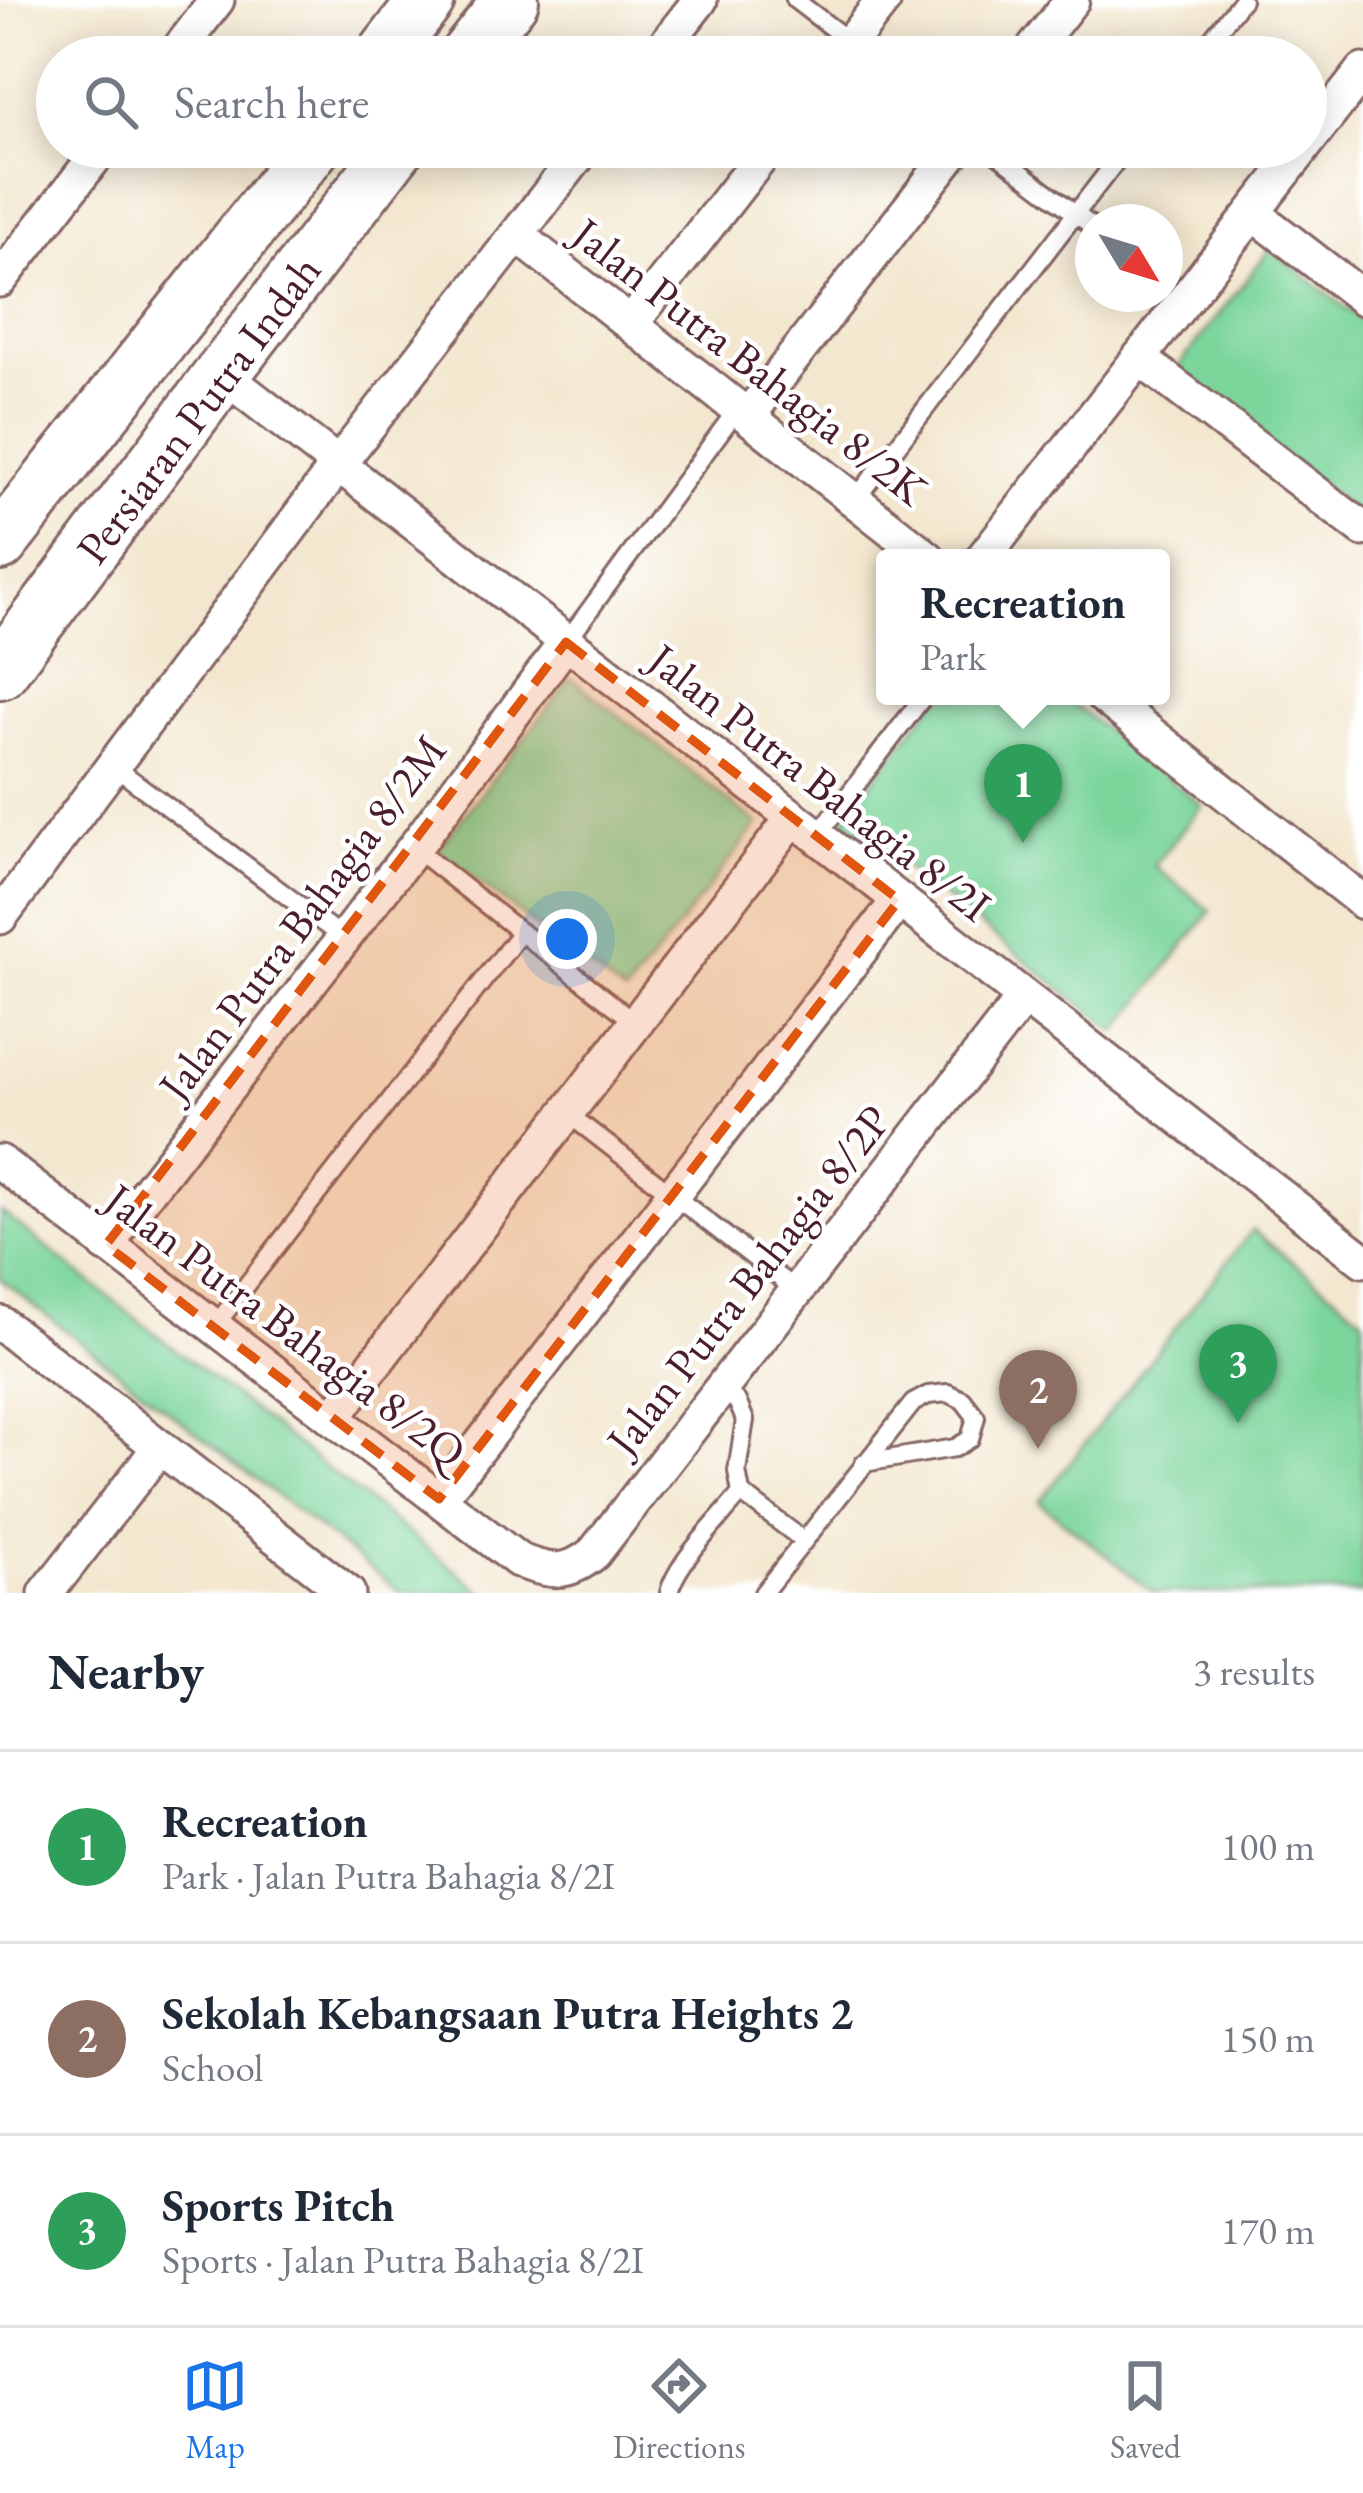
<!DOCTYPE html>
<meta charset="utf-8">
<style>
:root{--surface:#fff;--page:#f6f6f7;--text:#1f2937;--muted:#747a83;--line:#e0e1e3;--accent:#1a73e8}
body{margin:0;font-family:"EB Garamond",serif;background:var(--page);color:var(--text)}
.compass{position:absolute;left:1075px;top:204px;width:108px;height:108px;border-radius:50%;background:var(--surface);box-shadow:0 6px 30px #0003;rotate:128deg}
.you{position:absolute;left:567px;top:939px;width:42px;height:42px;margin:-30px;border:9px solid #fff;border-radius:50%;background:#1a73e8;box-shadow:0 0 0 18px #1a73e833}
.badge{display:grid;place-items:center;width:78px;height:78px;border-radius:50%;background:var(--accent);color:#fff;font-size:39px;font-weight:700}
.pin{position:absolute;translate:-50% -99px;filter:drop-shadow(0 3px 6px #0008)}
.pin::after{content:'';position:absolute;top:63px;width:42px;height:36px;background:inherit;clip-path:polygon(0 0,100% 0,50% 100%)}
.popup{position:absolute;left:876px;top:549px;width:294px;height:156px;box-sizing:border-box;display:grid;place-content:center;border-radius:12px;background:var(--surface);filter:drop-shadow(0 3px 9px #0005);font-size:39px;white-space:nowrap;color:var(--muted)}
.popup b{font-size:45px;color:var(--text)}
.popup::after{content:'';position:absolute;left:50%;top:100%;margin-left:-24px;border:24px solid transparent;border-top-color:var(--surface)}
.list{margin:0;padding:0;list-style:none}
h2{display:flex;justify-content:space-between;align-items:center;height:156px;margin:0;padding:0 48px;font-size:51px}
h2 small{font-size:39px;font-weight:400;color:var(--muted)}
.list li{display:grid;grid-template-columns:78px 1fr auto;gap:36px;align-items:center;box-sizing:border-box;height:192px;padding:0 48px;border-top:3px solid var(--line)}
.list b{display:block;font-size:45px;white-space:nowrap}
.list p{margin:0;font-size:39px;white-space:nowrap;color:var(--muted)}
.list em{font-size:39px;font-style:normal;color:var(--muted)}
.icon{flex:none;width:66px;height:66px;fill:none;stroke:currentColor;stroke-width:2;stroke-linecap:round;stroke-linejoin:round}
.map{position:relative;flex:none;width:1363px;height:1593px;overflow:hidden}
.search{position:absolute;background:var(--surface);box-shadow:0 6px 30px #0003;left:36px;right:36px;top:36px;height:132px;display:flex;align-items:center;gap:30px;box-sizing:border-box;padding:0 42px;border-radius:66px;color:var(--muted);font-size:45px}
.sheet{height:732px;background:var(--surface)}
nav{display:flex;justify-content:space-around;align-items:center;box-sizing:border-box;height:168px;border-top:3px solid var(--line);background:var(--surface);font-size:33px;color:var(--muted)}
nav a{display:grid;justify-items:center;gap:6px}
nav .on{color:var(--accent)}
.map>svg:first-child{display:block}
.green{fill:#7bd59b;stroke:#627a63;stroke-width:3}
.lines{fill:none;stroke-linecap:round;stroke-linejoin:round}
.lane-casing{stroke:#856564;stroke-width:22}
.street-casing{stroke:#856564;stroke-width:39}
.primary-casing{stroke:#856564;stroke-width:60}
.lane{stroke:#fff;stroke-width:16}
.street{stroke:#fff;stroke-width:33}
.primary{stroke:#fff;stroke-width:54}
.marked{fill:#e0560e;fill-opacity:0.2;stroke:#e0560e;stroke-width:9;stroke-dasharray:24 15;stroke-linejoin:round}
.labels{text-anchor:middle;stroke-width:9;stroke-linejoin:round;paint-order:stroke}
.street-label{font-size:45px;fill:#4a1f2b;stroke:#fff}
</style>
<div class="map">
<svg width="1363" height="1593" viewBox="0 0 1363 1593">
<rect width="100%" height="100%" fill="#fff"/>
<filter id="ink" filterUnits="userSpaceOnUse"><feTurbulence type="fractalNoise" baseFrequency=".00833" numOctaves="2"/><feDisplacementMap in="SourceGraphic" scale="24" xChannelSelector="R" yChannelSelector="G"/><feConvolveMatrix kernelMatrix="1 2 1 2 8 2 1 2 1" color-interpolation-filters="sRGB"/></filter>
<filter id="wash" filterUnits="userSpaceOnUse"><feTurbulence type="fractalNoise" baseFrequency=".004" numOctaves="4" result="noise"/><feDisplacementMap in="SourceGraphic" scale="48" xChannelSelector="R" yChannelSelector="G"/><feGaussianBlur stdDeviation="2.7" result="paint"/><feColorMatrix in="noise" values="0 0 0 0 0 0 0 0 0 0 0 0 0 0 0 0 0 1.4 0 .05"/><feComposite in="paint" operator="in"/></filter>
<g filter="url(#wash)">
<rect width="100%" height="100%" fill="#f3e7cf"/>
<g class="green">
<polygon points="1270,249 1363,321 1363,518 1175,371"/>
<polygon points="571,678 758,824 625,995 437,850"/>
<polygon points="939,696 1062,696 1202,805 1154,866 1211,911 1117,1032 843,819"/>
<polygon points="0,1211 484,1593 401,1593 0,1279"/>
<polygon points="1252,1230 1363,1317 1363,1593 1154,1593 1039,1502"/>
</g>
</g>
<g filter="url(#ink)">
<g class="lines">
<defs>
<g id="lane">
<polyline points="795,0 870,57"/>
<polyline points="1197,57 1242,0"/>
<polyline points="988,147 1093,227"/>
<polyline points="855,500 1127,147"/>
<polyline points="566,642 738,408"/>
<polyline points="112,765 343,938"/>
<polyline points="817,836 924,696"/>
<polyline points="414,848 636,1023"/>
<polyline points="567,1113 797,1291"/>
<polyline points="214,1327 521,932"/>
<polyline points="720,1390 737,1401 745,1420 737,1471 741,1493 803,1540"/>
<path d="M669 1593C675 1564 721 1518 741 1493"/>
<polyline points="763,1593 913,1403 928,1395 948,1393 963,1400 976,1417 970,1439 955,1448 864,1463"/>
</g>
<g id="street">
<polyline points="173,57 217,0"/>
<polyline points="656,57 700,0"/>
<polyline points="839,57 884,0"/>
<polyline points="1027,57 1072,0"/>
<polyline points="1306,144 1363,71"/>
<polyline points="1253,213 1363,298"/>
<polyline points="517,235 928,558"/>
<polyline points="0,280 103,147"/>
<polyline points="631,324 769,147"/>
<polyline points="1139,358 1363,529"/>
<polyline points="222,374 1363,1260"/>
<polyline points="748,416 957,147"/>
<polyline points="983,558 1304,147"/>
<polyline points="1103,696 1363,902"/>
<polyline points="0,917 337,466 585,147"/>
<path d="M0 1162 518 1560C549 1573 568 1575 594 1553L1024 997"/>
<polyline points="106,1245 414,848 566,642"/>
<polyline points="0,1323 348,1593"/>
<polyline points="333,1418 793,818"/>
<polyline points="439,1499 899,900"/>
<polyline points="46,1593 160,1447"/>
</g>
<g id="primary">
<polyline points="383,57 427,0"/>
<polyline points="466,57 511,0"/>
<polyline points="0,543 313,147"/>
<polyline points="0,671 222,374 397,147"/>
</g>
</defs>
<use href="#lane" class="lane-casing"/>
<use href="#street" class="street-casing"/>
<use href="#primary" class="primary-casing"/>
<use href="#lane" class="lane"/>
<use href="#street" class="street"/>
<use href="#primary" class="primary"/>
</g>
</g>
<path class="marked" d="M566 642 899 900 439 1499 106 1245Z"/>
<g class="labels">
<g class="street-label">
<text transform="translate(750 361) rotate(38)" y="16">Jalan Putra Bahagia 8/2K</text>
<text transform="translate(198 409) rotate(-53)" y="16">Persiaran Putra Indah</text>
<text transform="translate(820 782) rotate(38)" y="16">Jalan Putra Bahagia 8/2I</text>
<text transform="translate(302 917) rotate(-53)" y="16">Jalan Putra Bahagia 8/2M</text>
<text transform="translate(748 1280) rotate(-52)" y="16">Jalan Putra Bahagia 8/2P</text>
<text transform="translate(286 1325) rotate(37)" y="16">Jalan Putra Bahagia 8/2Q</text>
</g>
</g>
</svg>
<svg class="compass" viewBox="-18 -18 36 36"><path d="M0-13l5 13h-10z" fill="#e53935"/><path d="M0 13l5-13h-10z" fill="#747a83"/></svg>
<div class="you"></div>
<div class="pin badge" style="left:1023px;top:843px;background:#2e9e5b">1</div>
<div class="popup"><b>Recreation</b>Park</div>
<div class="pin badge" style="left:1038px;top:1449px;background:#8d6e63">2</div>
<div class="pin badge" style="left:1238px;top:1423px;background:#2e9e5b">3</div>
<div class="search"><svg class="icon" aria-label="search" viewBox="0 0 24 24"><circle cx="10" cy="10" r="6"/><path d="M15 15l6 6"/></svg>Search here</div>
</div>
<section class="sheet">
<h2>Nearby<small>3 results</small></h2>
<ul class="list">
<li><span class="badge" style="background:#2e9e5b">1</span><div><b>Recreation</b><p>Park · Jalan Putra Bahagia 8/2I</p></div><em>100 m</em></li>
<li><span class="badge" style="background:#8d6e63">2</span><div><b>Sekolah Kebangsaan Putra Heights 2</b><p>School</p></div><em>150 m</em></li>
<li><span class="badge" style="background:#2e9e5b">3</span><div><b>Sports Pitch</b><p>Sports · Jalan Putra Bahagia 8/2I</p></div><em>170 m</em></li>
</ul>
</section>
<nav>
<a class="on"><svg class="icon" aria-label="map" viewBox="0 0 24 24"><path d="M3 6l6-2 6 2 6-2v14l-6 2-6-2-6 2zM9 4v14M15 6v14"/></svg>Map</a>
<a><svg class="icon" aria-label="directions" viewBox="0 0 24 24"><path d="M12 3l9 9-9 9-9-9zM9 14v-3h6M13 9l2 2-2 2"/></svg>Directions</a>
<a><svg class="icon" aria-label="saved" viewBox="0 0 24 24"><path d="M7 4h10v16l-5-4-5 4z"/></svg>Saved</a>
</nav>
